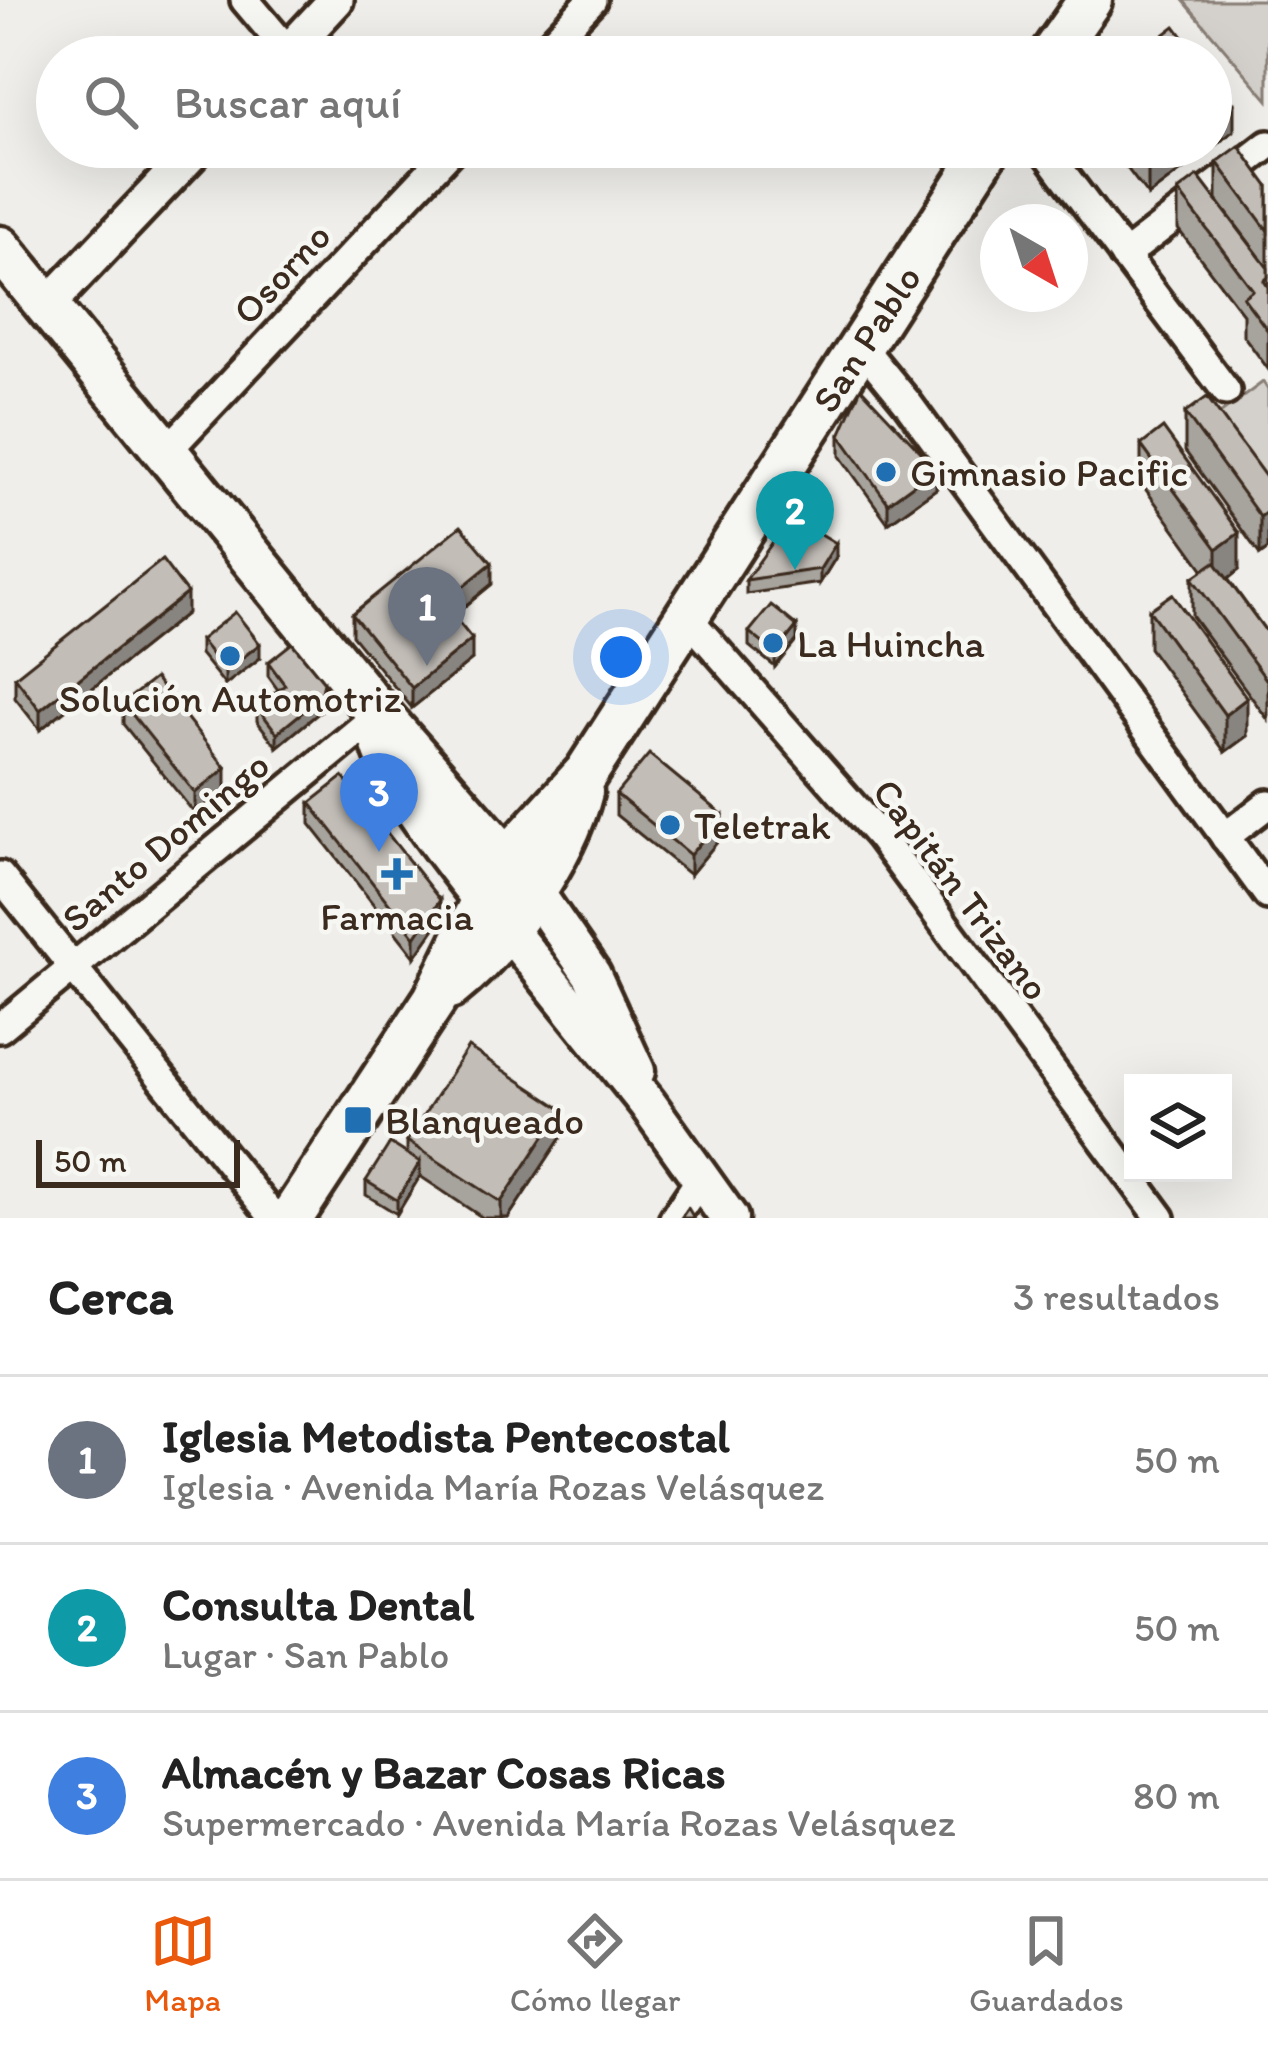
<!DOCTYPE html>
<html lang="es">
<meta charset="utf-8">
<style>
:root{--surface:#fff;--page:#f6f6f6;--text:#222;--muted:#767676;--line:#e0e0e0;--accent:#ea580c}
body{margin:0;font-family:Itim,sans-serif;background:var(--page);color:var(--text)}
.controls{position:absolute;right:36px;bottom:36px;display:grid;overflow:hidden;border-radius:0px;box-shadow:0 12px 48px #0002}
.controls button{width:108px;height:108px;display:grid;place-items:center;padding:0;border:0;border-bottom:3px solid var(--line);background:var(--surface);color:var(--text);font:60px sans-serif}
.compass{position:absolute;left:980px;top:204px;width:108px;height:108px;border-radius:50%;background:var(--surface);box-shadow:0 12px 48px #0002;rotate:141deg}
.scale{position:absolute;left:36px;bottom:30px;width:204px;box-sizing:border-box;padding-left:12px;border:6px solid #3b2a1e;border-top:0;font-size:33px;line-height:42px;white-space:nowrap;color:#3b2a1e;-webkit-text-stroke:9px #f6f6f2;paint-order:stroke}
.you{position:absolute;left:621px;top:657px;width:42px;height:42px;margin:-30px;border:9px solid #fff;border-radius:50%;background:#1a73e8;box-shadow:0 0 0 18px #1a73e833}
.badge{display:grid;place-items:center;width:78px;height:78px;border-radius:50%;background:var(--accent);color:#fff;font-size:39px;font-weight:700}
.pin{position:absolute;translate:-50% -99px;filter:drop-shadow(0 3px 6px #0008)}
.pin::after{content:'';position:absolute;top:63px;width:42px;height:36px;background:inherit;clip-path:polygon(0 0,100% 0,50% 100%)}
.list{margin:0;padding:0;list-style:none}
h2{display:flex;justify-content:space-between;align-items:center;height:156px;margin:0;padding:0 48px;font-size:51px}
h2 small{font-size:39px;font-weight:400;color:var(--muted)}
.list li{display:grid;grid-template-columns:78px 1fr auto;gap:36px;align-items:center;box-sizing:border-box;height:168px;padding:0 48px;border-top:3px solid var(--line)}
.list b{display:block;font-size:45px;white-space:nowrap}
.list p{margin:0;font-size:39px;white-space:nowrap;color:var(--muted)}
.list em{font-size:39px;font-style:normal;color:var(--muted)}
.icon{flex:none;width:66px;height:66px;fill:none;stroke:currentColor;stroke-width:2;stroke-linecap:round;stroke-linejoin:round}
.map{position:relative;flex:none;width:1268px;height:1218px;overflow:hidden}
.search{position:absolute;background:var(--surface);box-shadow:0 12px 48px #0002;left:36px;right:36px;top:36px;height:132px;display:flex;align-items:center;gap:30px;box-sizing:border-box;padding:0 42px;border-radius:66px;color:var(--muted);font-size:45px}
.sheet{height:660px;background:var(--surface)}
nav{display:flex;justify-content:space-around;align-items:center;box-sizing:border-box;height:168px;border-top:3px solid var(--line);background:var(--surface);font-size:33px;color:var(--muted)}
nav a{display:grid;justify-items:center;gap:6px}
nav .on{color:var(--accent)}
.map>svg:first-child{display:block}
.green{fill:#d4d1cc;stroke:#887e75;stroke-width:3}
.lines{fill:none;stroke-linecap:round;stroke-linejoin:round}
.minor-casing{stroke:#3b2a1e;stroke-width:36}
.tertiary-casing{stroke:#3b2a1e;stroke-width:42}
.secondary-casing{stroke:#3b2a1e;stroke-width:45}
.primary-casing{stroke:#3b2a1e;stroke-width:51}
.minor{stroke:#f6f6f2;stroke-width:27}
.tertiary{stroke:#f6f6f2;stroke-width:33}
.secondary{stroke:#f6f6f2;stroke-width:36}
.primary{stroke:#f6f6f2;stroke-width:42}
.wall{fill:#a7a39d;stroke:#3b2a1e;stroke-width:3}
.shaded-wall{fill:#888480;stroke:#3b2a1e;stroke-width:3}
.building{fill:#c2bdb7;stroke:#3b2a1e;stroke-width:3}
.poi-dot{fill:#1f6fb2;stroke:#f6f6f2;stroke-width:4.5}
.labels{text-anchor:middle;stroke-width:9;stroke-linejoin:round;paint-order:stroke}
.street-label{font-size:39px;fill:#3b2a1e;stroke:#f6f6f2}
.poi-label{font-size:39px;fill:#3b2a1e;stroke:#f6f6f2;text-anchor:start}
</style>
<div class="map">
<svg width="1268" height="1218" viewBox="0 0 1268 1218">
<rect width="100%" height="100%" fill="#efeeea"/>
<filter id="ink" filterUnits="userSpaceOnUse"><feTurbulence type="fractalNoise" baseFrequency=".00833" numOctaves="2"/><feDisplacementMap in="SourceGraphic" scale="24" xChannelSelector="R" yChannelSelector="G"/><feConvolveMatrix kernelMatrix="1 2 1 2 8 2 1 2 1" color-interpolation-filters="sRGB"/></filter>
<g filter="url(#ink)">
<g class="green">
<polygon points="1183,0 1268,0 1268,100"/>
<polygon points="1263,382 1268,390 1268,489 1217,416"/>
</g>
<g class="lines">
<defs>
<g id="minor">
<polyline points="245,0 288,51"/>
<polyline points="538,57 592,0"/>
<polyline points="1043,147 1226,391"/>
<polyline points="1124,256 1268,145"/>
<polyline points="860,345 906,401 1268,895"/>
<polyline points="166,452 454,147"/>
<polyline points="688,618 880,837 1161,1218"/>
<polyline points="1225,837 1268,804"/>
<polyline points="0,876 274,1218"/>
<polyline points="0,1028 379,714"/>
<polyline points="674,1218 701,1178"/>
</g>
<g id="tertiary">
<polyline points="283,57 336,0"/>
<polyline points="47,306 198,147"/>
</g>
<g id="secondary">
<polyline points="532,888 592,975 636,1071"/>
<polyline points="506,927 647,1103 729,1218"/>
</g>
<g id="primary">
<polyline points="1050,57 1090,0"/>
<polyline points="0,248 379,714 532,888"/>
<path d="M380 728C381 775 467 875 498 917"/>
<path d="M450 987C502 947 565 856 581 792"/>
<path id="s1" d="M291 1218 435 999 484 898 523 842 586 773 989 147"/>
</g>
</defs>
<use href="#minor" class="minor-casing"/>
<use href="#tertiary" class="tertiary-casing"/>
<use href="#secondary" class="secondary-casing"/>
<use href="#primary" class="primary-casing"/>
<use href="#minor" class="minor"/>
<use href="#tertiary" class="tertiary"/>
<use href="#secondary" class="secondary"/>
<use href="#primary" class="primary"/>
</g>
<g class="wall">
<polygon points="1234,131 1148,196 1111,147 1211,147"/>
<polygon points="1217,162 1268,186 1268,369 1243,335 1243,314 1178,229 1178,191 1260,257 1217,200"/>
<polygon points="1185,413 1268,480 1268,549 1260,555 1185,451"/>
<polygon points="840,435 936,489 888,523 840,456"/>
<polygon points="1141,445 1239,570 1228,579 1268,634 1268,720 1192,616 1192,578 1204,570 1141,483"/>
<polygon points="836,557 820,583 746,594 746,580"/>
<polygon points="492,584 453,616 472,660 412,708 352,635 352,614"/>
<polygon points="1149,610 1247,736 1225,752 1149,648"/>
<polygon points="187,613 40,730 15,698 15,677"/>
<polygon points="749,632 797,640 775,667 749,646"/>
<polygon points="200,640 260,658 225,685 200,654"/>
<polygon points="268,662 324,696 321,711 277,747 257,721 257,707 278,690 268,676"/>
<polygon points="123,703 226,789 195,814 123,724"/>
<polygon points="616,794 723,835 690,875 616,815"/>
<polygon points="310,803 440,921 415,957 310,824"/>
<polygon points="562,1136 508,1218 483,1218 420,1176 397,1214 366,1195 366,1181 407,1153 407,1141"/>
</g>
<g class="shaded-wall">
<polygon points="1234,104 1234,131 1148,196 1148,169 1176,147 1211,147 1211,121"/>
<polygon points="936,468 936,489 888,523 888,503"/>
<polygon points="1268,511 1268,549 1260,555 1260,517"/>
<polygon points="1239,533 1239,570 1217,587 1217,549"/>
<polygon points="836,543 836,557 820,583 820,569"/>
<polygon points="492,563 492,584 443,624 443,603"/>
<polygon points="187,593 187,613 40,730 40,710"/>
<polygon points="797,626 797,640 775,667 775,653"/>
<polygon points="472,639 472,660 412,708 412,688"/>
<polygon points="260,644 260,658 225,685 225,671"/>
<polygon points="324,682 324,696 321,711 277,747 277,733"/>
<polygon points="1247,698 1247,736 1225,752 1225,715"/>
<polygon points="226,768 226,789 195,814 195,793"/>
<polygon points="723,815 723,835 690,875 690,855"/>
<polygon points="440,900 440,921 415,957 415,937"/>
<polygon points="562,1109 562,1136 508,1218 501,1218 501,1202"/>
<polygon points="420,1162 420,1176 397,1214 397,1200"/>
</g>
<g class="building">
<polygon points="1175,26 1198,57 1135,57"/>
<polygon points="1211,74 1234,104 1211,121"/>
<polygon points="1239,146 1268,186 1268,231 1217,162"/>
<polygon points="1131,147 1176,147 1148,169"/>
<polygon points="1198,176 1268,268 1268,277 1264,281 1268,287 1268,331 1243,297 1253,290 1178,191"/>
<polygon points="861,388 936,468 888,503 840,435"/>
<polygon points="1207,397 1268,480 1268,511 1260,517 1185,413"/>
<polygon points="1163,428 1239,533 1217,549 1141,445"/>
<polygon points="791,516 836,543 820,569 746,580"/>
<polygon points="461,526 492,563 443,603 472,639 412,688 352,614"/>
<polygon points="162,560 187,593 40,710 15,677"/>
<polygon points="1215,562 1268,634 1268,682 1192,578"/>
<polygon points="1172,594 1247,698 1225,715 1149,610"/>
<polygon points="771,605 797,626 775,653 749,632"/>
<polygon points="235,612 260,644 225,671 200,640"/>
<polygon points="292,643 324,682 321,697 277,733 257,707 285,685 268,662"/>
<polygon points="155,678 226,768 195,793 123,703"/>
<polygon points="649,754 723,815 690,855 616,794"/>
<polygon points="343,777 440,900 415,937 310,803"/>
<polygon points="468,1047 562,1109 501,1202 407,1141"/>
<polygon points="390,1143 420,1162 397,1200 366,1181"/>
<polygon points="688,1208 694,1218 681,1218"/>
</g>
</g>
<g class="poi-dot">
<circle cx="886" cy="472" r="12"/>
<circle cx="773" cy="643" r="12"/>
<circle cx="230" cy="656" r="12"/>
<circle cx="670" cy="825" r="12"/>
<path d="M391 856h12v12h12v12h-12v12h-12v-12h-12v-12h12z"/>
<rect x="343" y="1105" width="30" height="30" rx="6"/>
</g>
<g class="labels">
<g class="street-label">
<text transform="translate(281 273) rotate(-47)" y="14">Osorno</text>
<text dy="14" stroke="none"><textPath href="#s1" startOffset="1053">San Pablo</textPath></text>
<text transform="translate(165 841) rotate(-40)" y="14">Santo Domingo</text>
<text transform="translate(962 889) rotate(53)" y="14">Capitán Trizano</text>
</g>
<g class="poi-label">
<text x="910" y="486">Gimnasio Pacific</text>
<text x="797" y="657">La Huincha</text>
<text x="230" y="712" text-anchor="middle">Solución Automotriz</text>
<text x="694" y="839">Teletrak</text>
<text x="397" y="930" text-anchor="middle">Farmacia</text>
<text x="385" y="1134">Blanqueado</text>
</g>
</g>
</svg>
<div class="controls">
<button><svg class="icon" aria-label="layers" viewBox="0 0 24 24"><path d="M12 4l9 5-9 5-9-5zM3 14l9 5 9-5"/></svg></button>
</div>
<svg class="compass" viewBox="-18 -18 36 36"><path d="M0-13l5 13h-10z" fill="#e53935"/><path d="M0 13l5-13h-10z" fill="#767676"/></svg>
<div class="scale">50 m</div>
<div class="you"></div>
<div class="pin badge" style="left:427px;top:666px;background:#6b7280">1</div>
<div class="pin badge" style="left:795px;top:570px;background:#0f9aa8">2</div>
<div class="pin badge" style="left:379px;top:852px;background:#3f7fe0">3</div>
<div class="search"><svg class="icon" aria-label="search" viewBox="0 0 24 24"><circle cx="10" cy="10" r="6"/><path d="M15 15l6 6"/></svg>Buscar aquí</div>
</div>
<section class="sheet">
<h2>Cerca<small>3 resultados</small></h2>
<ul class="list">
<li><span class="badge" style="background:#6b7280">1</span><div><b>Iglesia Metodista Pentecostal</b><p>Iglesia · Avenida María Rozas Velásquez</p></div><em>50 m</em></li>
<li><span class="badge" style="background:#0f9aa8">2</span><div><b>Consulta Dental</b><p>Lugar · San Pablo</p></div><em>50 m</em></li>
<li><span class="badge" style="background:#3f7fe0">3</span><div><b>Almacén y Bazar Cosas Ricas</b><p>Supermercado · Avenida María Rozas Velásquez</p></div><em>80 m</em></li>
</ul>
</section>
<nav>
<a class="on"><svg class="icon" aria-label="map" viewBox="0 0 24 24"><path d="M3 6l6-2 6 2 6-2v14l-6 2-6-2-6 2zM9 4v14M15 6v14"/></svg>Mapa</a>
<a><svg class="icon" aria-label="directions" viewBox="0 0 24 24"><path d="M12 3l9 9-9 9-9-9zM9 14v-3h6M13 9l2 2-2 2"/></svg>Cómo llegar</a>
<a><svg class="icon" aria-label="saved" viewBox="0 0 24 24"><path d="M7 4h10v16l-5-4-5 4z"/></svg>Guardados</a>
</nav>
